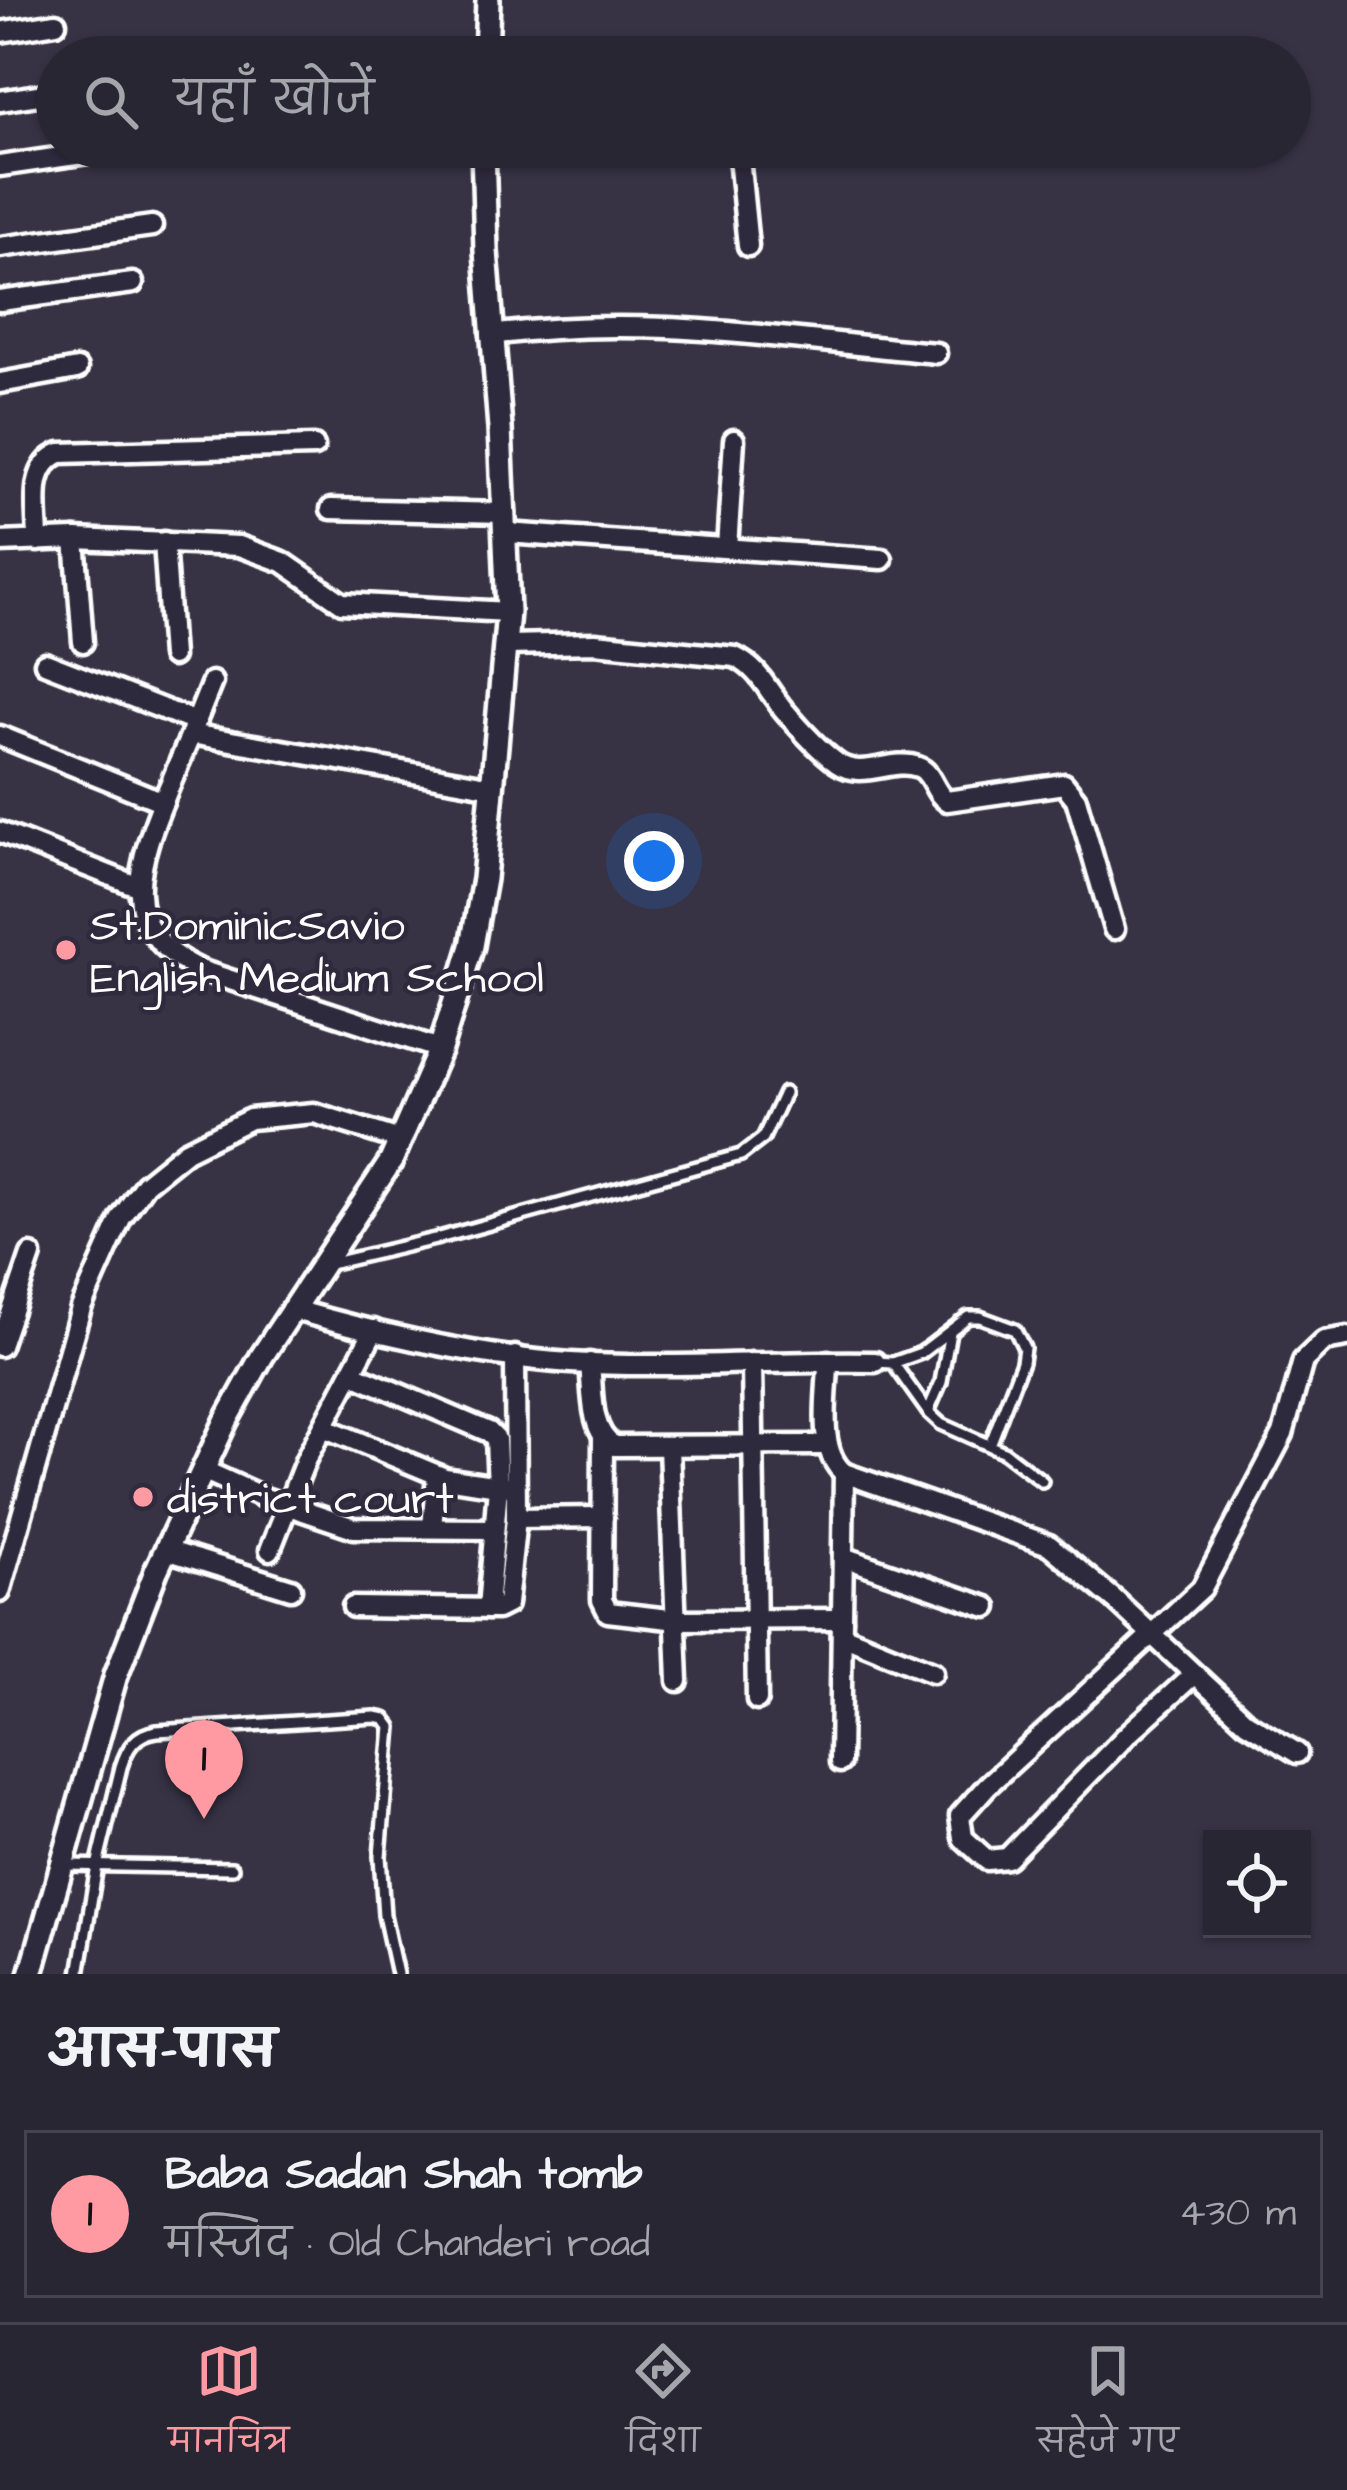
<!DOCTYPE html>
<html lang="hi">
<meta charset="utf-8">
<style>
:root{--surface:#292634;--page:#353240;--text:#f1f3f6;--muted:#a5a5ac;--line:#45434f;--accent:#ff9aa2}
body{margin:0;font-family:"Architects Daughter","Playpen Sans Deva",sans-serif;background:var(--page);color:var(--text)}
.controls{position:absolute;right:36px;bottom:36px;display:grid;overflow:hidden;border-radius:0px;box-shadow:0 3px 9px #0004}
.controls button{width:108px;height:108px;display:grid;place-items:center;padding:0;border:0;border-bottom:3px solid var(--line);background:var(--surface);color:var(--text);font:60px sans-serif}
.you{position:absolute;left:654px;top:861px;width:42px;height:42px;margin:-30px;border:9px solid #fff;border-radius:50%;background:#1a73e8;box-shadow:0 0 0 18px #1a73e833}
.badge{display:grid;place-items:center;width:78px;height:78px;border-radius:50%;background:var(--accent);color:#111;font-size:39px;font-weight:700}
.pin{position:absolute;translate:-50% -99px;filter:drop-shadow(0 3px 6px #0008)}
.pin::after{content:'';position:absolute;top:63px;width:42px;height:36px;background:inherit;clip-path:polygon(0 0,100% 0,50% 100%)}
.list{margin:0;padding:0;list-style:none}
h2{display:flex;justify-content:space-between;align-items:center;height:156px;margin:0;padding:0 48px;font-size:51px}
h2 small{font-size:39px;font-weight:400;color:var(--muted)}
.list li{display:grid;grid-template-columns:78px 1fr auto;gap:36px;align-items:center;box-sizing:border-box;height:168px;margin:0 24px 24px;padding:0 24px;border:3px solid var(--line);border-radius:0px}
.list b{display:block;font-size:45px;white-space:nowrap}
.list p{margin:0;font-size:39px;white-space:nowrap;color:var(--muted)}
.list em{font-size:39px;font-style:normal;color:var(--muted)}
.icon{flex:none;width:66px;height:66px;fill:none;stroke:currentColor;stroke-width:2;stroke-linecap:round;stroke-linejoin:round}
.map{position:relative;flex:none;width:1347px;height:1974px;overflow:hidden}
.search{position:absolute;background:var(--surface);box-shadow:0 3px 9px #0004;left:36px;right:36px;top:36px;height:132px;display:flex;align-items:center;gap:30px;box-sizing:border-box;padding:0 42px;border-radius:66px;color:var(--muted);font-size:45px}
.sheet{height:348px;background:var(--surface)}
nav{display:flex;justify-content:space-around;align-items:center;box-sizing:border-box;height:168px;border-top:3px solid var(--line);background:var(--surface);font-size:33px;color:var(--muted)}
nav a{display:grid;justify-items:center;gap:6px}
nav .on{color:var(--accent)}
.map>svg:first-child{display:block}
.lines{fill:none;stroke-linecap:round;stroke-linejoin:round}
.service-casing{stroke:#fff;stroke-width:18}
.minor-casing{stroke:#fff;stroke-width:27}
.tertiary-casing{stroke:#fff;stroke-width:30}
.service{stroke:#2f2a3d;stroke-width:9}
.minor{stroke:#2f2a3d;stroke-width:18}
.tertiary{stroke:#2f2a3d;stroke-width:21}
.poi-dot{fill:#ff9aa2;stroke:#2f2a3d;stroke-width:4.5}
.labels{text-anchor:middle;stroke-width:9;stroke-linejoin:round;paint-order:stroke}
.poi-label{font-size:45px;fill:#fff;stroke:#2f2a3d;text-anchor:start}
</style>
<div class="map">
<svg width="1347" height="1974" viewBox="0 0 1347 1974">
<rect width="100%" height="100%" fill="#373345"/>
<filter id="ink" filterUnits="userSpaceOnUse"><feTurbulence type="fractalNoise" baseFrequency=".00833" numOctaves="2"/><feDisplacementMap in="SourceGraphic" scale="24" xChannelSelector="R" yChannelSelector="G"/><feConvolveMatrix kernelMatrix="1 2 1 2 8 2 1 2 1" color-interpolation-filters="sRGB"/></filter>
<g filter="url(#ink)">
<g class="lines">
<defs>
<g id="service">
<polyline points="325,1265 435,1239 741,1155 763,1138 784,1093"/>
<polyline points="875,1362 893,1363 921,1353 968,1317 980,1317 1015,1330 1024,1348 1022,1362 990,1445"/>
<polyline points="893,1363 928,1412 941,1424 1004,1452 1042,1481"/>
<polyline points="928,1412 941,1382 950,1332"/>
<polyline points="65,1865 232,1868"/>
<path d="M79 1974 97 1866 121 1767C127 1748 135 1734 157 1731L375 1717 385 1719 391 1727 380 1856 384 1915 397 1974"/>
</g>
<g id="minor">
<polyline points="0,32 56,23"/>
<polyline points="0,101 57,92"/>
<polyline points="738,147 748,246"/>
<polyline points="0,166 130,147"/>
<polyline points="0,247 152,226"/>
<polyline points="0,301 133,283"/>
<path d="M491 335C647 314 782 339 936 353"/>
<polyline points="0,383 77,369"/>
<polyline points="331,509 505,513"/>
<polyline points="506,533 882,559"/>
<polyline points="75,539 83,642"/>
<path d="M38 541C38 511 27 467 60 453L314 446"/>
<polyline points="0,542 75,539 239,546 283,562 342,603 508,612"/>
<polyline points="164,542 172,656"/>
<polyline points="727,548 734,440"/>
<path d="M507 645 595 643 735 657C760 669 767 690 784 710 799 728 818 749 837 763 863 781 892 757 918 767 933 772 933 793 947 801L1064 784 1076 799 1114 929"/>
<polyline points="45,663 196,722"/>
<path d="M212 682C198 717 184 752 169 787 139 861 111 928 200 970L440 1049"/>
<polyline points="191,734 493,787"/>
<polyline points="0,736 163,802"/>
<polyline points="0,832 139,887"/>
<path d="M291 1309C382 1335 477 1357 571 1363 672 1369 774 1360 875 1362"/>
<polyline points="0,1346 31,1255"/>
<path d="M828 1361C828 1395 816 1450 844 1473L1049 1545 1115 1600 1246 1722 1297 1753"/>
<path d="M590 1363C593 1390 589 1431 614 1446L828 1445"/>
<polyline points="752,1363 757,1700"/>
<polyline points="353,1374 489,1432 496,1439 498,1486 488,1609"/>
<polyline points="323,1427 445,1478 505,1487"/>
<polyline points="603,1439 602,1600 608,1612 678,1620 842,1619"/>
<polyline points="669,1447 678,1681"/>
<polyline points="203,1470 265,1498 354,1528 494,1529"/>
<polyline points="516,1518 603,1517"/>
<polyline points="432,1527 437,1475"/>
<polyline points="166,1550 291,1589"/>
<polyline points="270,1550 306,1459 374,1330"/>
<polyline points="843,1557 987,1607"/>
<polyline points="0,1592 81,1308 121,1218 145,1184 186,1151 250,1119 314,1113 400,1140"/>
<polyline points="353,1607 497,1609 507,1604 516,1518 515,1356"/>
<polyline points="842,1635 933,1672"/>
<polyline points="1193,1675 1128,1734 1007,1858 987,1860 963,1838 960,1816 987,1786 1202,1588 1283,1434 1303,1361 1324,1341 1347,1337"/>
<polyline points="840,1762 844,1473"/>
</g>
<g id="tertiary">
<polyline points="486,57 488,0"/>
<polyline points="31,1974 116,1675 156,1571 226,1421 262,1356 391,1161 440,1049 472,946 484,879 508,612 500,428 486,251 483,147"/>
</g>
</defs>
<use href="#service" class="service-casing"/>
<use href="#minor" class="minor-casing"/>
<use href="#tertiary" class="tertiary-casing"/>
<use href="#service" class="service"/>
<use href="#minor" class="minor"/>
<use href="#tertiary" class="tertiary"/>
</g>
</g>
<g class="poi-dot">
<circle cx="66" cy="950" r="12"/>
<circle cx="143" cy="1497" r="12"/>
</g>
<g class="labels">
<g class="poi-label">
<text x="90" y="940">St.DominicSavio<tspan x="90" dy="52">English Medium School</tspan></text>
<text x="167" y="1513">district court</text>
</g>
</g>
</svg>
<div class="controls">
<button><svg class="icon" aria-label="locate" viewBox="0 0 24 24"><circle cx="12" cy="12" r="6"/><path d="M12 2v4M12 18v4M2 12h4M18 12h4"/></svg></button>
</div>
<div class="you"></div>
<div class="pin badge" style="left:204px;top:1819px">1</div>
<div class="search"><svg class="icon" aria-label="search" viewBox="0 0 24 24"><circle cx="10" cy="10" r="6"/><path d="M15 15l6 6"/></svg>यहाँ खोजें</div>
</div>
<section class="sheet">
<h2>आस-पास<small></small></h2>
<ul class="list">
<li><span class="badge">1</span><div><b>Baba Sadan Shah tomb</b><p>मस्जिद · Old Chanderi road</p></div><em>430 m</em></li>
</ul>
</section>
<nav>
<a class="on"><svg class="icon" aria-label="map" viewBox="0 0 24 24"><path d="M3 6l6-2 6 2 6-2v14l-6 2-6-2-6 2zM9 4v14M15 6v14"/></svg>मानचित्र</a>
<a><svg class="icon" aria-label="directions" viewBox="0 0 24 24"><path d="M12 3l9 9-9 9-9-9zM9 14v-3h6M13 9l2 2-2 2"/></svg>दिशा</a>
<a><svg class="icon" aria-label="saved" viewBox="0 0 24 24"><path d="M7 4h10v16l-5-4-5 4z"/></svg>सहेजे गए</a>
</nav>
